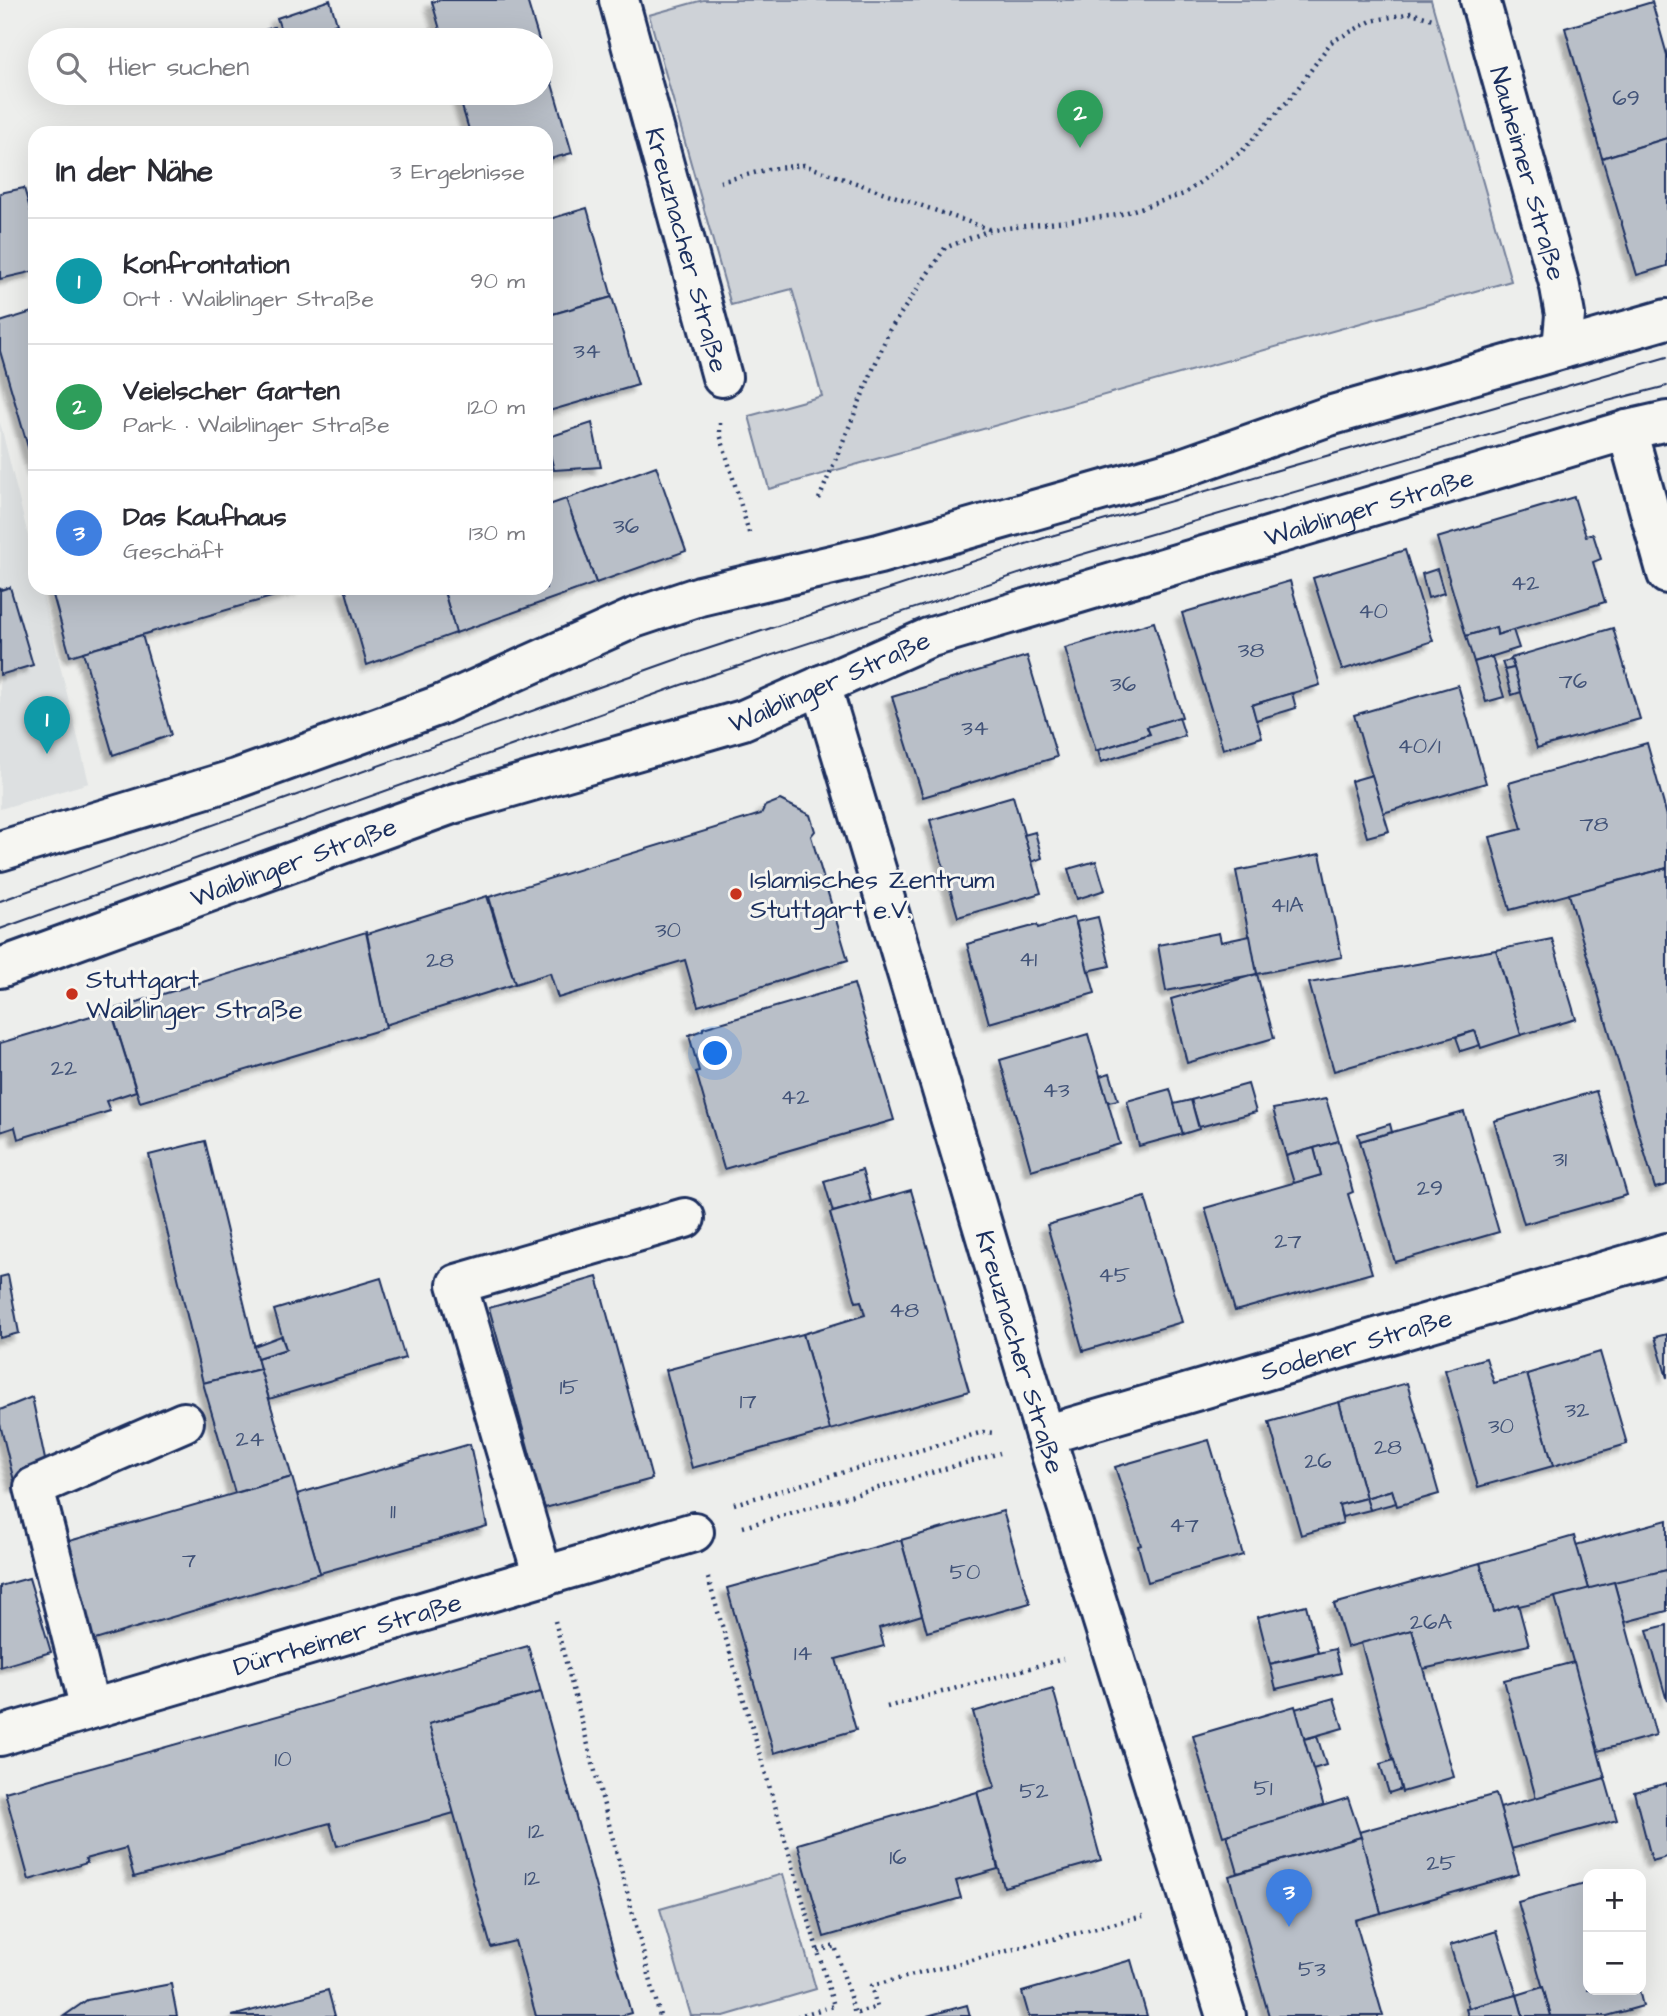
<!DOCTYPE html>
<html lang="de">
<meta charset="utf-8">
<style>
:root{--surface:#fff;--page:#f7f7f7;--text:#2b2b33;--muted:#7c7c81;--line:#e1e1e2;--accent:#c8321e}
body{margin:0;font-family:"Architects Daughter",sans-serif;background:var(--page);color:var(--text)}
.controls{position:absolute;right:21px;bottom:21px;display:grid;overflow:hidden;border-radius:14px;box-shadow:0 7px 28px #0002}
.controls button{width:63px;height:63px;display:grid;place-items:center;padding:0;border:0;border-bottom:2px solid var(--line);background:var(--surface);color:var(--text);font:35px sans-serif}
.you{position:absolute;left:716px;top:1054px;width:24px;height:24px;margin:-18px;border:5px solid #fff;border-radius:50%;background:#1a73e8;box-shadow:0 0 0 10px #1a73e833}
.badge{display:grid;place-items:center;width:46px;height:46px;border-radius:50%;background:var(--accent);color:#fff;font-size:23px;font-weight:700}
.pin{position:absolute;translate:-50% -58px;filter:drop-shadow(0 2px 4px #0008)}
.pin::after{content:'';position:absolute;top:37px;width:24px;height:21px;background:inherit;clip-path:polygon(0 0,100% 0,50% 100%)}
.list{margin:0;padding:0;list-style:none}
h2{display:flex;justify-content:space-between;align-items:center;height:91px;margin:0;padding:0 28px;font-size:30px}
h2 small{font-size:23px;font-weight:400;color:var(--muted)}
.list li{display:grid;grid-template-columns:46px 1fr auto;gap:21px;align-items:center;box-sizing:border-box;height:126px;padding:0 28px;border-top:2px solid var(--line)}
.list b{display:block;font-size:26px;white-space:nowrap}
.list p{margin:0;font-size:23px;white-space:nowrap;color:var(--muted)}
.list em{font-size:23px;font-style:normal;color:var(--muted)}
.icon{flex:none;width:38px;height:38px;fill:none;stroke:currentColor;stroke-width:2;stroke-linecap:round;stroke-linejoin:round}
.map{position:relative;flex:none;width:1667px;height:2016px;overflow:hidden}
.search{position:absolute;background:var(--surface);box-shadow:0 7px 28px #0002;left:28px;top:28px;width:525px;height:77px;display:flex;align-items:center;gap:18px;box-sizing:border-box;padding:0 24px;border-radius:38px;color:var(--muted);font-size:26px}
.panel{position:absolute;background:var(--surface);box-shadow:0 7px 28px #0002;left:28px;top:126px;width:525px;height:469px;border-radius:21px}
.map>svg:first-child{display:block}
.built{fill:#dde0e1}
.green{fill:#ced2d7;stroke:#74809a;stroke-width:2}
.building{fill:#b9bfc8;stroke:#1b2f5e;stroke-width:2;filter:url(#shadow)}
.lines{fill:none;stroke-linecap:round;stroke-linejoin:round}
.minor-casing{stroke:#1b2f5e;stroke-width:44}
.major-casing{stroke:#1b2f5e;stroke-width:44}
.path{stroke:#1b2f5e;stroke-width:4.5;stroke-dasharray:2 5;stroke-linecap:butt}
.minor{stroke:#f6f6f2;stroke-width:38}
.major{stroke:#f6f6f2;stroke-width:38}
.tram{stroke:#1b2f5e;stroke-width:2}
.poi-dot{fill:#c8321e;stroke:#f6f6f2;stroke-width:2.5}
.labels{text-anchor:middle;stroke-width:6;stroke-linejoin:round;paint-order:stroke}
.number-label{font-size:23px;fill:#425378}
.street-label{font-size:26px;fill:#1b2f5e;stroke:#f6f6f2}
.poi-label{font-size:26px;fill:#1b2f5e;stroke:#f6f6f2;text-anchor:start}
</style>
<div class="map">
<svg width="1667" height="2016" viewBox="0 0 1667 2016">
<defs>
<filter id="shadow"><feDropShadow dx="-6" dy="6" stdDeviation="2" flood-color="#0004"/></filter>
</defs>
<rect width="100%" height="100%" fill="#edeeec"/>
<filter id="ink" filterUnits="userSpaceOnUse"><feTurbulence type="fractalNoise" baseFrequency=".0143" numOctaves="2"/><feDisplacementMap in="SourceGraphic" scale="14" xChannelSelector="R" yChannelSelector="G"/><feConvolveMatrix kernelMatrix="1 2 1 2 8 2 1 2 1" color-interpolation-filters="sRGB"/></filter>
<g filter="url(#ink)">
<polygon class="built" points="0,422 35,564 35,588 41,588 89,783 0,809"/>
<g class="green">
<polygon points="703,0 1431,0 1511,281 769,489 749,416 822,396 792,289 731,305 649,15"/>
<polygon points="783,1874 816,1989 724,2016 691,2016 660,1909"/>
</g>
<g class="building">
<polygon points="330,0 337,24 284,40 277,18"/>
<polygon points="440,0 527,0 539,40 443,40 432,2"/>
<polygon points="1652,2 1667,55 1667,138 1602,158 1565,28"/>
<polygon points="274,27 278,40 248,40 246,36"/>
<polygon points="95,32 98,40 66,40"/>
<polygon points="546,63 572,153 546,160 546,133 470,133 458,93 541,93 541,65"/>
<polygon points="1667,138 1667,266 1637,275 1602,158"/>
<polygon points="24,188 35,226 35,271 0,279 0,193"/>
<polygon points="587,208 612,297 546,316 546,220"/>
<polygon points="612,297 638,385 549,411 546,401 546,316"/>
<polygon points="35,311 35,471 0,351 0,322"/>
<polygon points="592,423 601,467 554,470 546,438"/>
<polygon points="656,466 686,551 596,583 566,499"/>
<polygon points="1574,497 1586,536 1593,534 1601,559 1593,562 1605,602 1497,635 1496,627 1466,636 1437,538"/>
<polygon points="566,499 596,583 456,633 443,588 546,588 546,506"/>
<polygon points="1405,550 1433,641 1342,670 1313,578"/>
<polygon points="1437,569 1444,593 1428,598 1422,574"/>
<polygon points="1290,581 1320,685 1252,705 1262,737 1223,749 1182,613"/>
<polygon points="10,587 33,665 0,675 0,588 1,590"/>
<polygon points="51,588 302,588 70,656"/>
<polygon points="345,588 443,588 456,633 367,665"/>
<polygon points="1154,622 1182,717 1147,727 1150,734 1096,751 1065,648"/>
<polygon points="1496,627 1497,635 1513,630 1519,648 1474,662 1466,636"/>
<polygon points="1613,628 1640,719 1537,748 1511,658"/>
<polygon points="142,635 171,735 113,755 83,652"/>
<polygon points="1027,656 1057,757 923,797 892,697"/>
<polygon points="1492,657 1504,697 1486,702 1474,662"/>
<polygon points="1511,660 1514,668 1505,670 1502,662"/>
<polygon points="1514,668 1521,692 1512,695 1505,670"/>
<polygon points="1458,685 1486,783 1383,813 1354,715"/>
<polygon points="1292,693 1296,708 1256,720 1252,705"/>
<polygon points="1179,717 1185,736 1101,762 1098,750 1150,734 1147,727"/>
<polygon points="1647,743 1667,816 1667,868 1510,910 1490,837 1522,829 1509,783"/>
<polygon points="1372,775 1389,831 1367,837 1351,781"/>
<polygon points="1013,796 1041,893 958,917 930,820"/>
<polygon points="780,800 810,815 815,831 811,836 848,960 698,1006 685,960 558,998 550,973 515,984 489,897 761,814 765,806"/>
<polygon points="1035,832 1042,858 1032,862 1024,835"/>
<polygon points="1320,854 1342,957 1257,974 1236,871"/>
<polygon points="1096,861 1105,890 1077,899 1068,869"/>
<polygon points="1667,868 1667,1185 1655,1188 1569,894"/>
<polygon points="487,896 515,984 385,1025 367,934"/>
<polygon points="1074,917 1095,993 989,1023 967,944 1037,925 1038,928"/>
<polygon points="1098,917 1110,966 1088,971 1076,922"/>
<polygon points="366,932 386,1028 140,1102 111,1010"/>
<polygon points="1219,933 1221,942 1250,936 1257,974 1166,991 1158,945"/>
<polygon points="1552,939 1576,1019 1521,1035 1496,950"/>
<polygon points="1496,950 1521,1035 1481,1048 1475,1031 1334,1071 1309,983"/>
<polygon points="1257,974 1274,1038 1187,1063 1171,999"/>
<polygon points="854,984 894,1120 724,1169 696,1072 699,1071 689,1035 703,1030 703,1028"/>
<polygon points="111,1010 136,1091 106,1101 110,1111 18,1139 15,1127 0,1132 0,1043"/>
<polygon points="1475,1031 1480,1045 1461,1051 1456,1037"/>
<polygon points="1088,1034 1120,1144 1031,1170 1000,1060"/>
<polygon points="1110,1073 1118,1100 1108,1102 1100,1076"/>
<polygon points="1248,1084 1256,1112 1199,1127 1191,1100"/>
<polygon points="1170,1089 1183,1134 1139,1146 1127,1101"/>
<polygon points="1596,1091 1627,1195 1524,1224 1494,1121"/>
<polygon points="1326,1099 1339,1141 1286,1156 1273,1109"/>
<polygon points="1191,1100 1199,1129 1183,1134 1174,1104"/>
<polygon points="1464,1112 1499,1232 1395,1262 1360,1141"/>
<polygon points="1390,1124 1392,1132 1360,1141 1358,1134"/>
<polygon points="205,1141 260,1369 203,1383 149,1155"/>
<polygon points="1339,1141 1353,1192 1348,1194 1372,1273 1235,1311 1205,1208 1321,1175 1314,1148"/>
<polygon points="1314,1148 1321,1175 1294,1183 1286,1156"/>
<polygon points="862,1170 871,1201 833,1212 824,1181"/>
<polygon points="911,1190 969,1391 830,1430 803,1334 865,1315 861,1301 856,1302 830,1213"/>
<polygon points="1145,1197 1182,1322 1083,1351 1047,1225"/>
<polygon points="8,1275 19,1333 0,1338 0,1277"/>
<polygon points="597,1277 652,1479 545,1508 540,1493 534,1493 526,1467 533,1465 489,1308"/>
<polygon points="381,1278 405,1358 269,1399 257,1358 286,1349 274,1310"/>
<polygon points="803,1334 830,1430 692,1468 666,1370"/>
<polygon points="1667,1334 1667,1378 1655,1337"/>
<polygon points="281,1336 286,1349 257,1358 254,1346"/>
<polygon points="1600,1352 1627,1444 1553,1466 1527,1374"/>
<polygon points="1486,1358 1494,1383 1527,1374 1553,1466 1478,1487 1445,1370"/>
<polygon points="260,1369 292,1477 235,1493 203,1383"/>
<polygon points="1407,1383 1439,1494 1397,1506 1392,1490 1366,1498 1339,1402"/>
<polygon points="32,1397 47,1469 15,1485 0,1424 0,1410"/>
<polygon points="1339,1402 1366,1498 1339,1505 1343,1523 1301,1535 1269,1422"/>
<polygon points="1209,1440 1243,1555 1148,1582 1138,1546 1141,1545 1115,1467"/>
<polygon points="470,1444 487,1526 320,1573 297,1494"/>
<polygon points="292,1477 320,1573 85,1643 59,1544"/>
<polygon points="1392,1490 1396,1503 1370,1510 1366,1498"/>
<polygon points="1366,1498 1370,1510 1342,1517 1339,1505"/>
<polygon points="1003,1511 1030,1603 927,1632 901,1540"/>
<polygon points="1667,1520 1667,1570 1589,1589 1576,1545"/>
<polygon points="1574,1536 1589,1589 1494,1612 1480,1563"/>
<polygon points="901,1540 922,1615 879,1628 884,1646 836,1659 856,1730 774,1753 727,1588"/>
<polygon points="1480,1563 1494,1612 1518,1604 1529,1645 1423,1669 1412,1630 1347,1647 1334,1604"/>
<polygon points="1667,1570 1667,1611 1625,1622 1614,1582"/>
<polygon points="29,1578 51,1652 0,1667 0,1586"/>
<polygon points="1614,1582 1656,1735 1598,1751 1555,1597"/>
<polygon points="1306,1605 1318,1652 1270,1664 1258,1617"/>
<polygon points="1667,1625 1667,1701 1647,1630"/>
<polygon points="1412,1630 1454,1777 1402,1792 1361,1643"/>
<polygon points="528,1646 541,1692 429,1724 454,1813 337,1846 330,1823 134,1877 126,1848 85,1859 87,1863 29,1880 5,1792"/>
<polygon points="1335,1649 1341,1673 1276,1689 1270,1664"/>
<polygon points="1574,1662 1605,1778 1536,1798 1504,1680"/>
<polygon points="1053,1689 1101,1860 1004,1887 977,1792 995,1787 973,1712"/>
<polygon points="541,1692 631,2013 620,2016 536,2016 515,1941 491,1947 429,1724"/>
<polygon points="1334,1698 1343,1728 1304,1739 1295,1709"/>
<polygon points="1295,1706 1324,1807 1223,1836 1193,1736"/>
<polygon points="1317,1736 1326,1765 1313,1769 1304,1739"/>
<polygon points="1394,1760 1401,1789 1389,1793 1380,1764"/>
<polygon points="1605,1778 1617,1820 1511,1849 1500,1808"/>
<polygon points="1667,1783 1667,1857 1652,1861 1634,1792"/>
<polygon points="977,1792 998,1869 956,1881 961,1898 824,1937 798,1844"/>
<polygon points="1496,1794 1519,1874 1381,1913 1359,1832"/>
<polygon points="1348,1798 1361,1837 1238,1873 1227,1835"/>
<polygon points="1361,1837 1381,1913 1355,1920 1383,2016 1269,2016 1229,1876"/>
<polygon points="1588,1882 1588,1990 1639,1990 1643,2006 1607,2016 1551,2016 1518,1902"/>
<polygon points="1497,1931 1517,1995 1469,2008 1450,1945"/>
<polygon points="1131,1960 1147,2016 1029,2016 1022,1992"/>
<polygon points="171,1984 177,2016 64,2016 87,2000"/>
<polygon points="1543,1987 1551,2016 1523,2016 1517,1995"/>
<polygon points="328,1990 335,2016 232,2016"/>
<polygon points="1517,1995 1523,2016 1468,2016 1466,2009"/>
<polygon points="967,2005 970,2016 927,2016"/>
</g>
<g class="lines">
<defs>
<g id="minor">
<path id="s1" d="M619 0 722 377"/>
<path id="s2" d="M1480 0 1560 287 1565 315 1562 349"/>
<polyline points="1627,430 1667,574"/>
<path id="s3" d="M821 685 1045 1435 1226 2016"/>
<path id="s4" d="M1045 1435 1667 1253"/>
<polyline points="543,1577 457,1284 685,1218"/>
<polyline points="90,1709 34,1487 184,1422"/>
<path id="s5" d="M0 1736 694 1532"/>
</g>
<g id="major">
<polyline points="0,851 236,779 440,705 634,618 700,596 879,554 1182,468 1329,416 1667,319"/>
<path id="s6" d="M0 968 452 804 743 720 928 638 1627 430 1667 421"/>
</g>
</defs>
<use href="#minor" class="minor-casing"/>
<use href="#major" class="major-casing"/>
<g class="path">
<polyline points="720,182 769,169 804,165 989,229"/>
<polyline points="720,423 720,434 750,536"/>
<polyline points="819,499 889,331 945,248 990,230 1118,215 1184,194 1242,151 1293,95 1331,42 1371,21 1411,13 1436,20"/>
<polyline points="734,1504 983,1432 995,1433"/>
<polyline points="743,1527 1000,1453"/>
<polyline points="708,1578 834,2006 798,2016"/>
<polyline points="555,1621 660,2016"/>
<polyline points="887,1707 1063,1659"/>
<polyline points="818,1951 835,1946 855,2014 877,2007 871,1986 1143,1916"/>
</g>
<use href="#minor" class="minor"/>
<use href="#major" class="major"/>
<g class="tram">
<polyline points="0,901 686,656 1044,538 1667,357"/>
<polyline points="0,929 681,685 1049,564 1584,407 1667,386"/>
</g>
</g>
</g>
<g class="poi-dot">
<circle cx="736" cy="894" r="7"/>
<circle cx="72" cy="994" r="7"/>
</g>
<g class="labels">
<g class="number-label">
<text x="1626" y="105">69</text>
<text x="587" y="358">34</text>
<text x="626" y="533">36</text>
<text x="1525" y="590">42</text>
<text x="1373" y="618">40</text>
<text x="1251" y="657">38</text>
<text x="1573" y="688">76</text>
<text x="1123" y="691">36</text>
<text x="975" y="735">34</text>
<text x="1419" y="753">40/1</text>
<text x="1594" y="831">78</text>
<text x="1287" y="912">41A</text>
<text x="668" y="937">30</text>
<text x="1028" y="966">41</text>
<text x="440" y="967">28</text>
<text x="64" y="1075">22</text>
<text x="1056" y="1097">43</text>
<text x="795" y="1104">42</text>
<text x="1560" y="1166">31</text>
<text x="1430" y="1195">29</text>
<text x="1288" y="1248">27</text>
<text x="1114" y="1282">45</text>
<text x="904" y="1317">48</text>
<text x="569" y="1394">15</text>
<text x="748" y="1408">17</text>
<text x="1577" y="1417">32</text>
<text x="1501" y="1433">30</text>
<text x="250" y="1446">24</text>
<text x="1388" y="1454">28</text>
<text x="1318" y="1468">26</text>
<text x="393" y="1518">11</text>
<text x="1184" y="1532">47</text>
<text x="189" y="1567">7</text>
<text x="965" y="1579">50</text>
<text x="1431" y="1629">26A</text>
<text x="803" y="1660">14</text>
<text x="283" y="1766">10</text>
<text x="1263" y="1795">51</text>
<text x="1034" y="1798">52</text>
<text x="536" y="1838">12</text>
<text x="898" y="1864">16</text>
<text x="1441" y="1870">25</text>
<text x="532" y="1885">12</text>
<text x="1312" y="1976">53</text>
</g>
<g class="street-label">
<text dy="9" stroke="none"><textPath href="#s2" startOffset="180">Nauheimer Straße</textPath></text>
<text dy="9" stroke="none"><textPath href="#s1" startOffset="259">Kreuznacher Straße</textPath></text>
<text dy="9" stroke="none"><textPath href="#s6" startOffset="1446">Waiblinger Straße</textPath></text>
<text dy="9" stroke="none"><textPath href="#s6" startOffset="878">Waiblinger Straße</textPath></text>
<text dy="9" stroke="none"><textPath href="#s6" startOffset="312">Waiblinger Straße</textPath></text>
<text dy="9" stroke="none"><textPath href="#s4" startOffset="324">Sodener Straße</textPath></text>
<text dy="9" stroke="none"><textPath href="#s3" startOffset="696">Kreuznacher Straße</textPath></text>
<text dy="9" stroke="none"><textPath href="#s5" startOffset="362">Dürrheimer Straße</textPath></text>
</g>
<g class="poi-label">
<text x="750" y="888">Islamisches Zentrum<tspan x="750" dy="30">Stuttgart e.V.</tspan></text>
<text x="86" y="988">Stuttgart<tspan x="86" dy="30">Waiblinger Straße</tspan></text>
</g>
</g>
</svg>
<div class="controls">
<button>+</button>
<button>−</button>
</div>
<div class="you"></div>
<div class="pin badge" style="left:47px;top:754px;background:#0f9aa8">1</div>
<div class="pin badge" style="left:1080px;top:148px;background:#2e9e5b">2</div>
<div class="pin badge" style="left:1289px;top:1927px;background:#3f7fe0">3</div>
<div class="search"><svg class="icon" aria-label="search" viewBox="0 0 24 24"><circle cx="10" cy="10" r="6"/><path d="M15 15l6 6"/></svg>Hier suchen</div>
<section class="panel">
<h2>In der Nähe<small>3 Ergebnisse</small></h2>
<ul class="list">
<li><span class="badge" style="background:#0f9aa8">1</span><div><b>Konfrontation</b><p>Ort · Waiblinger Straße</p></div><em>90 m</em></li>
<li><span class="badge" style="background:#2e9e5b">2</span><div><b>Veielscher Garten</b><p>Park · Waiblinger Straße</p></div><em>120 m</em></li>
<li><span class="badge" style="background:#3f7fe0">3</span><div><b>Das Kaufhaus</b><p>Geschäft</p></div><em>130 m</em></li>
</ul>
</section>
</div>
